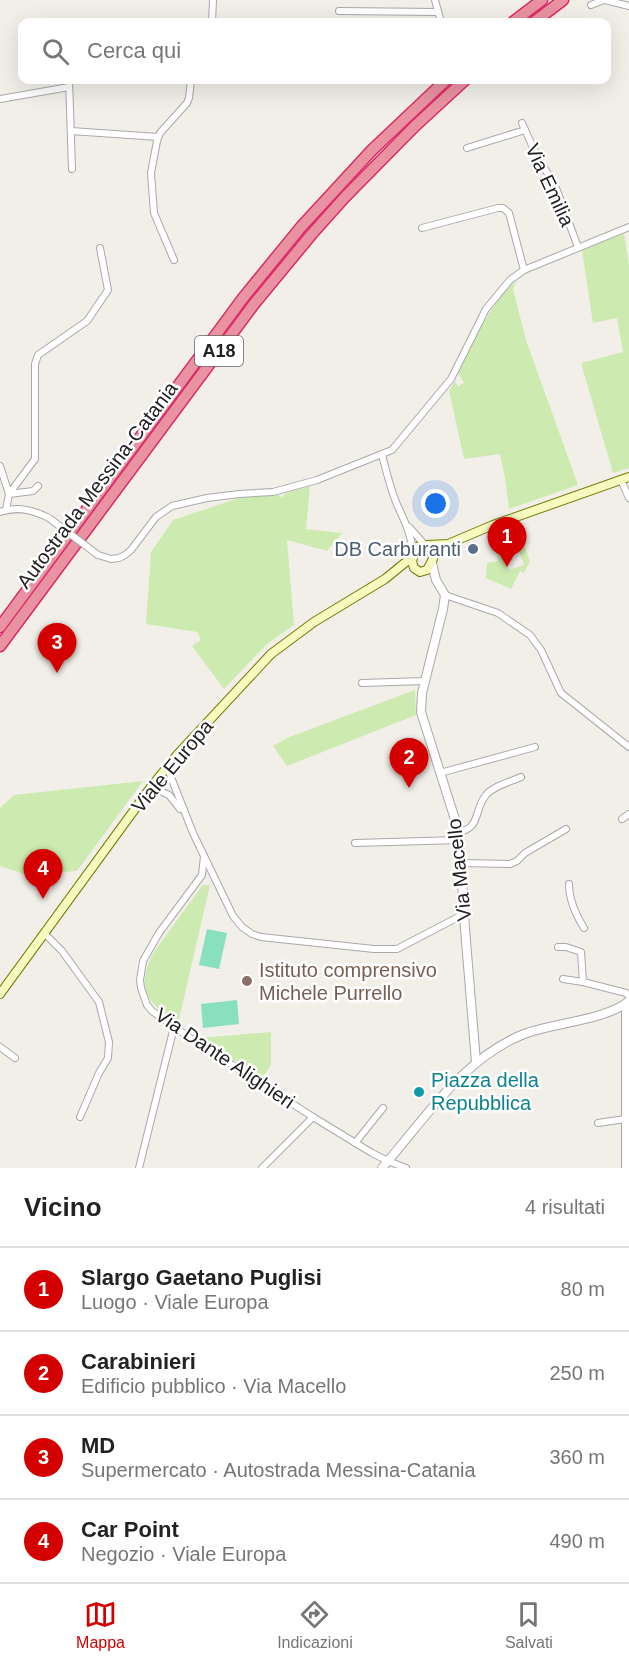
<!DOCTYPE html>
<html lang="it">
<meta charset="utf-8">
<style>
:root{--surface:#fff;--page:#f2f2f2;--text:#222;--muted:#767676;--line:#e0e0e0;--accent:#d40000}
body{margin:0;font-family:Arial,sans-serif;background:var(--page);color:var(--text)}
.you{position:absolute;left:436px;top:504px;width:21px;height:21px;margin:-15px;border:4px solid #fff;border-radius:50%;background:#1a73e8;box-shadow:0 0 0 9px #1a73e833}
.badge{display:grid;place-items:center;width:39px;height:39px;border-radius:50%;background:var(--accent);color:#fff;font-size:20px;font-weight:700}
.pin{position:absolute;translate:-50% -50px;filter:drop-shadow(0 2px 3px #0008)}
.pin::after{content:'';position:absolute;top:32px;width:21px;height:18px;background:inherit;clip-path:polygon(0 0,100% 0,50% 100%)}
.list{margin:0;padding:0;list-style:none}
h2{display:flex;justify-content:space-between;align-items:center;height:78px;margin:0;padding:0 24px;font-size:26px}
h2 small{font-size:20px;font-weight:400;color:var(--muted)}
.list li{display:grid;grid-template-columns:39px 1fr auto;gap:18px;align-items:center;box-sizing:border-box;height:84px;padding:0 24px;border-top:2px solid var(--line)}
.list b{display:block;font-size:22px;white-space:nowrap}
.list p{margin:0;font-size:20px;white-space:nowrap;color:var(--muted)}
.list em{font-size:20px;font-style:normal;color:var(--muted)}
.icon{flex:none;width:33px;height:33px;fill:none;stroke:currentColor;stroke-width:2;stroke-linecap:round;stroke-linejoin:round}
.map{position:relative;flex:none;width:629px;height:1168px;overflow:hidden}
.search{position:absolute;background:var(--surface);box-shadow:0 6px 24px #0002;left:18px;right:18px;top:18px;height:66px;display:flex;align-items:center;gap:15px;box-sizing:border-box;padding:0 21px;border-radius:12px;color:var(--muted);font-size:22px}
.sheet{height:414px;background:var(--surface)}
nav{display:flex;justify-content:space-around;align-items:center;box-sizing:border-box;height:84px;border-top:2px solid var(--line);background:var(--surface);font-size:16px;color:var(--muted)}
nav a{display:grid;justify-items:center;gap:3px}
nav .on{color:var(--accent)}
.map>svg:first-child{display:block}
.grass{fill:#cdebb0}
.pitch{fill:#88e0be}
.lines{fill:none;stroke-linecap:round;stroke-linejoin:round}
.minor-casing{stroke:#a9a9a9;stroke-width:8}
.tertiary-casing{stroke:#a9a9a9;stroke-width:10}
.secondary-casing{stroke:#707d05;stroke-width:10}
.motorway-casing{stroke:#dc2a67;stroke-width:13}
.minor{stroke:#fff;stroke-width:6}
.tertiary{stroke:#fff;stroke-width:8}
.secondary{stroke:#f7fabf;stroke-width:8}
.motorway{stroke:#e892a2;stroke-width:10}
.minor-bridge-casing{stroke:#a9a9a9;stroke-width:8;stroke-linecap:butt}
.minor-bridge{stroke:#fff;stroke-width:6}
.service-dot{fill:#5c6f8a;stroke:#fff;stroke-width:2}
.education-dot{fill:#8d6e63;stroke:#fff;stroke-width:2}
.culture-dot{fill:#0f9aa8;stroke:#fff;stroke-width:2}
.labels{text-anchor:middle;stroke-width:5;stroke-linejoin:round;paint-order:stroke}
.shield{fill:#fff;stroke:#646464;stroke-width:1.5}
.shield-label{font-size:18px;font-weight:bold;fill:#222}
.street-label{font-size:20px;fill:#222;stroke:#fff}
.service-label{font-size:20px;fill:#4e5e75;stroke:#fff;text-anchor:end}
.education-label{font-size:20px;fill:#785e54;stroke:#fff;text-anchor:start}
.culture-label{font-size:20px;fill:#0d838f;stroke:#fff;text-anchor:start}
</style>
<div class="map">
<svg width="629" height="1168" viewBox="0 0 629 1168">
<rect width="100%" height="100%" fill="#f2efe9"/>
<g class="grass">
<polygon points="624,233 629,266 629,468 613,473 581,363 623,352 617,318 593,323 582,250"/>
<polygon points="517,280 513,289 526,340 578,485 509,509 505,478 500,454 464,459 449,391 455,381 458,386 464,383 458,373 484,322 501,295"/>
<polygon points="310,486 306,529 342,533 327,551 287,540 294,625 267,644 224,689 192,646 201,640 197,632 146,624 151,552 173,520 239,498 278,494 280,497 284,496 285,493"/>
<polygon points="516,525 530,561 524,573 520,571 511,589 486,578 487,563 498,561 494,533 502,530 512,557 505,560 509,570 524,565 510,527"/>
<polygon points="415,690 416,715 287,766 273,746 287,738"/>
<polygon points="143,781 77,871 27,875 0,866 0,808 14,795"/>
<path d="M205 885H210L178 1024C148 1004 134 988 154 952L202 886Z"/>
<polygon points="271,1032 271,1065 262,1078 199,1038"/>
</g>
<g class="pitch">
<polygon points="207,929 227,933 219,969 199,965"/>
<polygon points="237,1000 239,1024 203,1028 201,1004"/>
</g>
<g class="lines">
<defs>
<g id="minor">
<polyline points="435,0 441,22"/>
<polyline points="605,0 629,6"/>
<polyline points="591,5 604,0"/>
<polyline points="339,11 437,12"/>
<polyline points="212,22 213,0"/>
<polyline points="69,80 72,169"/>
<polyline points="0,99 69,87"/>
<polyline points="522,123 534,150 556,188 578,247"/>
<polyline points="71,131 158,137"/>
<polyline points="467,148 525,130"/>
<polyline points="422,228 498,208 503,208 509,213 524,270"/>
<polyline points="174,260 154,213 151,173 157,141 160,133 187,103 189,98 191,80"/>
<path d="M382 455C387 473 391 492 399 509 406 524 412 537 413 554"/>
<polyline points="0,466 9,494 6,510"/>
<polyline points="621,480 629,498"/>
<polyline points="9,494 35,459 35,364 38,355 87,321 108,290 100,248"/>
<polyline points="9,494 33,491 38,486"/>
<path d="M0 512C18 506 33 510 49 518"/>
<polyline points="409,527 425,545"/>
<polyline points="98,555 111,559 119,558 125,555 131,550 156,517 172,506 207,498 239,494 273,492 317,480 392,450 451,379 486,309 510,280 524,270 629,227"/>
<polyline points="445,595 498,613 530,635 541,650 561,693 629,747"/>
<polyline points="362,683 425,681"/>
<polyline points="167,767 193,833 233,916 242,927 252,934 261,937 374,949 397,949 464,914"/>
<polyline points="440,773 535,747"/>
<polyline points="151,787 169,795 180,809"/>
<polyline points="622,819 629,814"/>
<path d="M459 832C481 828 474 809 486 795 493 786 510 782 521 777"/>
<polyline points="355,843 460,840"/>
<polyline points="204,856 202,875 159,933 143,961 140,980 141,988 147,1005 152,1011 187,1036 313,1117 372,1153 388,1161 406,1168"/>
<polyline points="461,863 510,864 517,861 525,853 566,829"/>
<path d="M569 884C569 899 576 915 584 928"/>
<polyline points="44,933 62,951 99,1002 109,1042 108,1058 99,1073 80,1117"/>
<polyline points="558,947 566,947 581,952 583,982 626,993 629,996"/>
<polyline points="563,979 583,982"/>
<polyline points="0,1047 15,1058"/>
<polyline points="598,1123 625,1119"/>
<polyline points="355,1143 383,1108"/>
<polyline points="139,1168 174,1027"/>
<polyline points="262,1168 313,1117"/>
</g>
<g id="tertiary">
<polyline points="432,563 436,580 445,595 443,609 422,693 421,712 459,832 465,929 476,1062"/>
<path d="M382 1168C424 1120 463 1058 524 1034 553 1023 606 1020 629 1001"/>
<polyline points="626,1168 626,1004"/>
</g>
<g id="secondary">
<polygon points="423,545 431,548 433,559 427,570 420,572 414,568 412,561 417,547"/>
<polyline points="427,545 448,544 493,525 629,477"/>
<polyline points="0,994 151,787 177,755 271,654 314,622 385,579 412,557"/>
</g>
<g id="motorway">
<polyline points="513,22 542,0"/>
<polyline points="534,22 563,0"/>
<polyline points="0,627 243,298 301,227 372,150 446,80"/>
<polyline points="0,646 254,304 311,235 345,197 415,126 465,80"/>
</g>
</defs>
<use href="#minor" class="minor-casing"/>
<use href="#tertiary" class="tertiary-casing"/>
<use href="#secondary" class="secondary-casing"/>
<use href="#motorway" class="motorway-casing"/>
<use href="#minor" class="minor"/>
<use href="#tertiary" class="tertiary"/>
<use href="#secondary" class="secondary"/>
<use href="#motorway" class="motorway"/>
<defs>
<polyline id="minor-bridge" points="49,518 98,555"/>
</defs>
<use href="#minor-bridge" class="minor-bridge-casing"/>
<use href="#minor-bridge" class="minor-bridge"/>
</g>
<circle class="service-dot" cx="473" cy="549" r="6"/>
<circle class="education-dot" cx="247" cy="981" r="6"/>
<circle class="culture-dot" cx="419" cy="1092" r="6"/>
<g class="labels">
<rect class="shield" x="195" y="336" width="48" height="30" rx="4.5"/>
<g class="shield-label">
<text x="219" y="357">A18</text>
</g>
<g class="street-label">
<text transform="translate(550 185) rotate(65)" y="7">Via Emilia</text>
<text transform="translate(97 485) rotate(-53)" y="7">Autostrada Messina-Catania</text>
<text transform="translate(172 766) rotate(-50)" y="7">Viale Europa</text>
<text transform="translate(459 870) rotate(-96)" y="7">Via Macello</text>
<text transform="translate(225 1058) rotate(34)" y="7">Via Dante Alighieri</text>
</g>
<g class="service-label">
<text x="461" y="556">DB Carburanti</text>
</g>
<g class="education-label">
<text x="259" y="977">Istituto comprensivo<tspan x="259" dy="23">Michele Purrello</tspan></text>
</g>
<g class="culture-label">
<text x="431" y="1087">Piazza della<tspan x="431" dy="23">Repubblica</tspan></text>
</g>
</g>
</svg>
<div class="you"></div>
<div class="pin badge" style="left:507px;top:567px">1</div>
<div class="pin badge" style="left:409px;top:788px">2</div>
<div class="pin badge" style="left:57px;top:673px">3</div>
<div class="pin badge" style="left:43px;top:899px">4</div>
<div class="search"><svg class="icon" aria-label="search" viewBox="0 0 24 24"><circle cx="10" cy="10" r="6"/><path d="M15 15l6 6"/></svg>Cerca qui</div>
</div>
<section class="sheet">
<h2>Vicino<small>4 risultati</small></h2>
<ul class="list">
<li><span class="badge">1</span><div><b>Slargo Gaetano Puglisi</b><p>Luogo · Viale Europa</p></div><em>80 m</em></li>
<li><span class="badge">2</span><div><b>Carabinieri</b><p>Edificio pubblico · Via Macello</p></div><em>250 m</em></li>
<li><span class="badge">3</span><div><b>MD</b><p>Supermercato · Autostrada Messina-Catania</p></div><em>360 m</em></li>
<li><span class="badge">4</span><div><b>Car Point</b><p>Negozio · Viale Europa</p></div><em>490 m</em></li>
</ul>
</section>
<nav>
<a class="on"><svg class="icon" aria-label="map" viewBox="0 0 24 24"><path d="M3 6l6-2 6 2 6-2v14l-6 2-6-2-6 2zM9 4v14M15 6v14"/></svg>Mappa</a>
<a><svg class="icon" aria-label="directions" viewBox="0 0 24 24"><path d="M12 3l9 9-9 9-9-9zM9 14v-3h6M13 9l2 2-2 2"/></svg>Indicazioni</a>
<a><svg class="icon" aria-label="saved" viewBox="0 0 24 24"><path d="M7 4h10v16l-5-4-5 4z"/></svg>Salvati</a>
</nav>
